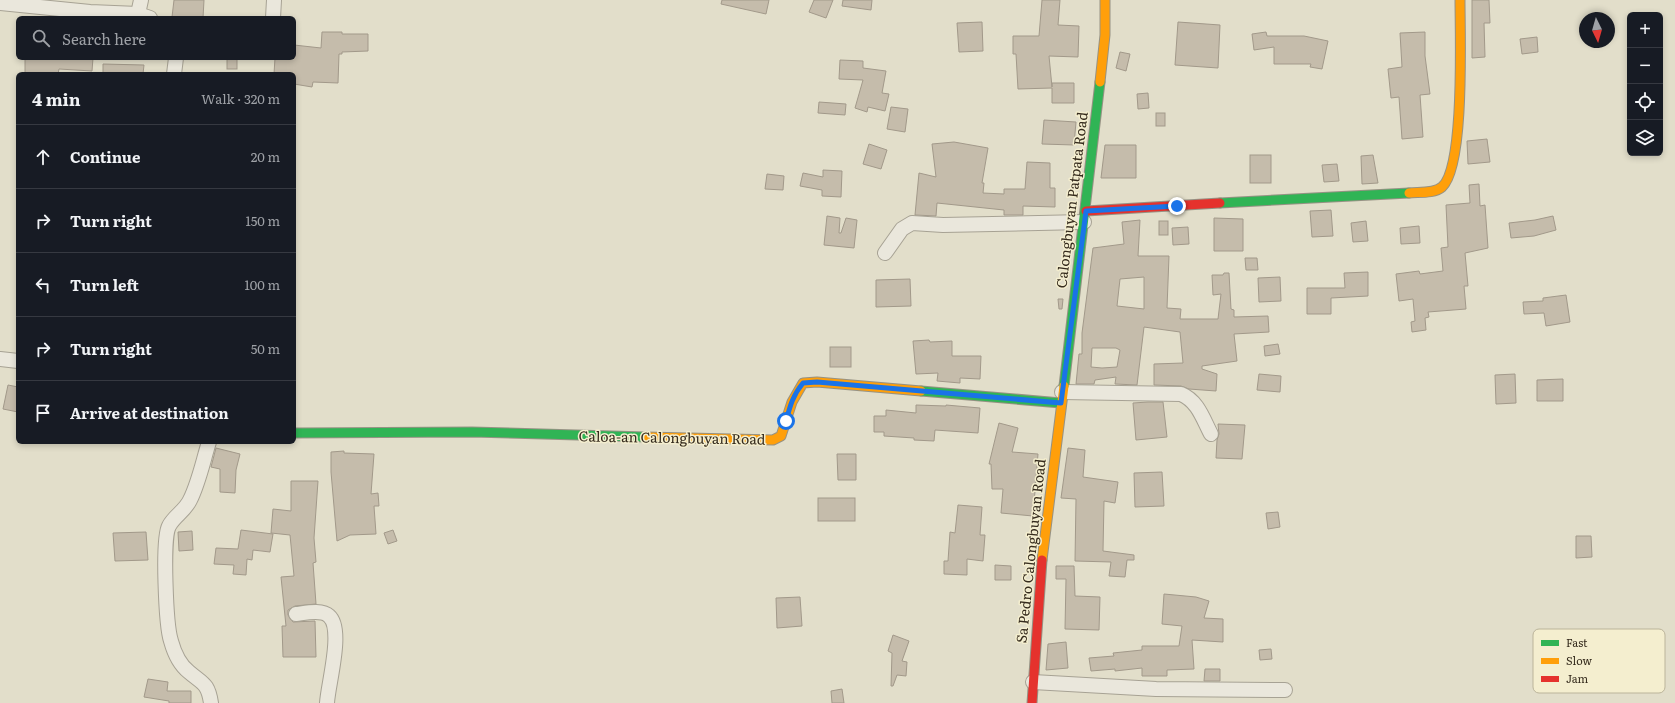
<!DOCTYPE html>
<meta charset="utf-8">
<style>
:root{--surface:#171b24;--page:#20242c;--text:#f1f3f6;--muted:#9ea1a6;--line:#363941}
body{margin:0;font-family:Literata,serif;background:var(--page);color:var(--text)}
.controls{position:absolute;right:12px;top:12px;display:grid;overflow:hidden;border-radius:6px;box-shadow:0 2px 6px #0003}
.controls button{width:36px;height:36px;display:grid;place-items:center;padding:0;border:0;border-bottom:1px solid var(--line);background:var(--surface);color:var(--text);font:20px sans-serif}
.compass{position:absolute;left:1579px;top:12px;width:36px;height:36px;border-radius:50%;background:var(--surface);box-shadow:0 2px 6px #0003;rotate:175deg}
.stop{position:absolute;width:12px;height:12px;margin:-9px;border:3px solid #1a73e8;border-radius:50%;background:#fff}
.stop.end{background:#1a73e8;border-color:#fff;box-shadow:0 1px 4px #0008}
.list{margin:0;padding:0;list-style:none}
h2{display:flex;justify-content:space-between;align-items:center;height:52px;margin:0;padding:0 16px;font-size:17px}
h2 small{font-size:13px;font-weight:400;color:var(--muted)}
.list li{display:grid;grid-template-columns:26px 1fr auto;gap:12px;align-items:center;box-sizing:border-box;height:64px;padding:0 16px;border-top:1px solid var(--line)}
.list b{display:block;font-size:15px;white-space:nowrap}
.list em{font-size:13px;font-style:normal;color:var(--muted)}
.icon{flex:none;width:22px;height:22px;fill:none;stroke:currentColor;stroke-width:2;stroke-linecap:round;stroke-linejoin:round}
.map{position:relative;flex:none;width:1675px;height:703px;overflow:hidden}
.search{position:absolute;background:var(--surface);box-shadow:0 2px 6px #0003;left:16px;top:16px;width:280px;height:44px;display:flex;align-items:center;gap:10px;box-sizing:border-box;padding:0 14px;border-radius:6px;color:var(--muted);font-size:15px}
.panel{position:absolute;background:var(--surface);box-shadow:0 2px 6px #0003;left:16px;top:72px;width:280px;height:372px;border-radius:6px}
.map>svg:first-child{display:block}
.building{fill:#c5bcab;stroke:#a2998a;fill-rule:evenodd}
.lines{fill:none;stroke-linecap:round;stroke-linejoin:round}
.street-casing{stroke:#a7a294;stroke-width:16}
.fast-casing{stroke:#969284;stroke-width:11}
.slow-casing{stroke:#969284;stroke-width:11}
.jam-casing{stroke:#969284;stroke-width:11}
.street{stroke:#eae7dc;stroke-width:14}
.fast{stroke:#30b455;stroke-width:9}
.slow{stroke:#ff9f0a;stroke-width:9}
.jam{stroke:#e5322d;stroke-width:9}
.route{stroke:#1a73e8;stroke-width:5}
.labels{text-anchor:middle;stroke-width:3;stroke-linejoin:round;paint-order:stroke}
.street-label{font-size:14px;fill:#352b1d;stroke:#f4eecf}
.key{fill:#f4eecf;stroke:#bbb49a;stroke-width:1}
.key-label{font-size:11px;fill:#352b1d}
</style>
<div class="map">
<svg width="1675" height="703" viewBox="0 0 1675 703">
<rect width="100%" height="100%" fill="#e2deca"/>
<g class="building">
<polygon points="174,0 204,0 203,18 172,17"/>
<polygon points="722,0 769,0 766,14 721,4"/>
<polygon points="814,0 833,0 826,18 809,12"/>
<polygon points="843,0 872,0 871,10 842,6"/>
<polygon points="1042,0 1060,0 1058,25 1079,26 1078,57 1049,56 1052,87 1052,83 1074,83 1074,103 1052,103 1052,88 1018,89 1016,54 1013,54 1013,36 1039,36"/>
<polygon points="1472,0 1489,0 1490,23 1484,23 1485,57 1472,58"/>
<polygon points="982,22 983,51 959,52 957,23"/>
<polygon points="1178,22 1220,25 1218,68 1175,65"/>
<polygon points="322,32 342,32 342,34 368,34 368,51 342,52 342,54 339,54 338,83 313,82 312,87 294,84 294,74 274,74 275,58 294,58 294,45 321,48"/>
<polygon points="1266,32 1267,36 1304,36 1328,41 1322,69 1310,67 1311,64 1274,64 1274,47 1254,50 1252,34"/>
<polygon points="1425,32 1425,56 1430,94 1420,95 1423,137 1402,139 1399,97 1391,98 1388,69 1402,67 1400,33"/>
<polygon points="1537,37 1538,52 1522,54 1520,39"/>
<polygon points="1120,52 1130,54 1126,71 1116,68"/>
<polygon points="25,58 93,58 92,71 59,69 58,74 25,74"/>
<rect x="227" y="59" width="10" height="10"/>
<polygon points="840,60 863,61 863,68 886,71 882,93 889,94 885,111 868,107 867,112 855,108 863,80 839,79"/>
<polygon points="103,64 144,65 143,74 103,74"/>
<polygon points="1148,93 1149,108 1138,109 1137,94"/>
<polygon points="819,102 846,104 845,115 818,113"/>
<polygon points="891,107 908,109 905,132 887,129"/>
<rect x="1156" y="113" width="9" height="13"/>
<polygon points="1044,120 1076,122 1074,145 1042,144"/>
<polygon points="1487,139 1490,162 1468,164 1467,141"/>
<polygon points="954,142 988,148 982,183 984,183 983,193 1004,194 1004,189 1025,189 1027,162 1050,163 1050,188 1055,188 1055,207 1023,206 1023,215 1004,215 1004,210 937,203 936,216 915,215 919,173 936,177 932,144"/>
<polygon points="869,144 887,150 881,169 863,164"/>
<polygon points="1105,145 1136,145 1136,178 1101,178"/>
<rect x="1250" y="155" width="21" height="28"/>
<polygon points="1373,155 1378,183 1362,184 1361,156"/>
<polygon points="1337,164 1339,181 1324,182 1322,165"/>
<polygon points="823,170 842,171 841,197 822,196 822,190 800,186 803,173 823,177"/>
<polygon points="767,174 784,176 783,190 765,189"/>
<polygon points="1479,184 1480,206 1485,205 1488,248 1465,253 1468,286 1464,286 1466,309 1428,312 1429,317 1425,318 1426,330 1412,332 1411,322 1415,321 1413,299 1399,301 1396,274 1419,271 1420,274 1443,271 1441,248 1448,247 1446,205 1470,203 1469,185"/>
<polygon points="1331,210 1333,236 1312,237 1310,211"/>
<polygon points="827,216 840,218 839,233 841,233 846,218 857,220 854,248 824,245"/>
<polygon points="1553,216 1556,230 1534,236 1511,238 1509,223 1535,220"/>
<polygon points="1214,218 1243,219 1243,251 1214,251"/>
<path d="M1140 220 1138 256H1169L1167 308 1181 309 1180 319H1218L1221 294 1213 295 1212 275H1223L1224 273H1229L1231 309 1234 310V317L1268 316 1269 332 1234 334 1237 361 1202 366V369L1217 374 1216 391 1189 389 1181 386 1154 385V364L1183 363 1180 332 1144 327 1137 385 1115 384 1116 377 1095 380 1094 384H1076L1079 354H1082V333L1093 248 1124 244 1122 222ZM1144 277V309L1117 306 1120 279ZM1092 348H1116L1120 350 1117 367 1102 368 1091 367Z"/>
<rect x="1159" y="221" width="9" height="14"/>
<polygon points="1366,221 1368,241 1353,242 1351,223"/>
<polygon points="1419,226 1420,243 1401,244 1400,228"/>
<polygon points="1188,227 1189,244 1173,245 1172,228"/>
<polygon points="1245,258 1257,258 1258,270 1246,270"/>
<polygon points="1368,272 1368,296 1331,298 1331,314 1307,314 1307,288 1345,288 1344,273"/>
<polygon points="1280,277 1281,301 1259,302 1258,278"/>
<polygon points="910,279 911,306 876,307 876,280"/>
<polygon points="1566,295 1570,322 1546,326 1544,313 1524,314 1523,302 1543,301 1543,298"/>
<polygon points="1058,299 1063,299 1062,309 1059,309"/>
<polygon points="929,340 930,342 952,341 952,356 981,356 980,379 960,378 960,383 937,381 938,373 916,374 913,341"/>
<polygon points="1278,344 1280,354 1265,356 1264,346"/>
<rect x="830" y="347" width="21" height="20"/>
<polygon points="1259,374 1281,376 1280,392 1257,390"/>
<polygon points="1515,374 1516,403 1496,404 1495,375"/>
<polygon points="1563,379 1563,401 1537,401 1537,380"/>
<polygon points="8,385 18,387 18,412 3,409"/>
<polygon points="1148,402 1163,402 1167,437 1136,440 1133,403"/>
<polygon points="916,405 946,406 946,405 980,408 978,433 935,430 934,441 914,440 914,438 884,436 884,432 874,432 874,416 886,416 886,410 916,413"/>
<polygon points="999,423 1018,428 1012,452 1038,454 1033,516 1001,513 1003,489 992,489 991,464 989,464"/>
<polygon points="1218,424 1245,425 1242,459 1216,458 1217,440 1219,434"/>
<polygon points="216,448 240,454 236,470 235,493 220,492 220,469 211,467"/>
<polygon points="1068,448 1085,450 1083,477 1118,482 1115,503 1104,501 1103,551 1134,555 1134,560 1127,560 1125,577 1109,576 1111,562 1075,561 1076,499 1061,498"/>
<polygon points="344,451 344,453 374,454 371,494 378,493 379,506 374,506 376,534 350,535 337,541 331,472 331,452"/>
<polygon points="837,454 856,454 856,480 838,480"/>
<polygon points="1162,472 1164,506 1135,507 1134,473"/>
<polygon points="291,481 318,481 314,538 316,562 313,563 316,604 295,606 288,610 288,615 293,622 315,621 316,657 283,657 282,626 286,626 281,577 294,576 290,535 271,533 273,509 291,511"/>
<rect x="818" y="498" width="37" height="23"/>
<polygon points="958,505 982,507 980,535 985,535 983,561 967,559 967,575 944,574 944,561 948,561 950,532 955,533"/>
<polygon points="1278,512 1280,527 1268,529 1266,513"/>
<polygon points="241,530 273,534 270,552 253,550 252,560 247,559 246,575 233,574 234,565 214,564 216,548 238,549"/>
<polygon points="393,530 397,541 388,544 384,533"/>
<polygon points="192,531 193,550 179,551 178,532"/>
<polygon points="146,532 148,560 115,561 113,533"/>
<polygon points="1576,536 1591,536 1592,557 1576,558"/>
<polygon points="995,565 1011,566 1011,580 995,580"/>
<polygon points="1056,566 1074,566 1075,596 1100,597 1099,630 1065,629 1066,579 1056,579"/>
<polygon points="1164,594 1196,597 1209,601 1204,618 1223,619 1223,642 1192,640 1194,669 1167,670 1167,676 1142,676 1142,668 1115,671 1115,669 1091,671 1089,658 1114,656 1113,653 1142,650 1142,646 1179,646 1182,626 1162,624"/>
<polygon points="800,597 802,626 777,628 776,598"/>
<polygon points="893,635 909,641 902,661 907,662 906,676 897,675 893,686 891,686 892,653 888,651"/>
<polygon points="1066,642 1068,668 1046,670 1048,644"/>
<polygon points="1271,649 1272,659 1260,660 1259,650"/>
<polygon points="1205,669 1220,669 1220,681 1204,681"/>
<polygon points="148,679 168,682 167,691 191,691 191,703 169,703 169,701 144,697"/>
<polygon points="842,689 844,703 832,703 831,691"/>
</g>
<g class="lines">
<defs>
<g id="street">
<polyline points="0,3 90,12 138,14 150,18"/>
<polyline points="138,14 141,0"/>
<polyline points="273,18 274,0"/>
<polyline points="174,74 176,58"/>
<polyline points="885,253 902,229 912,223 943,225 1084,222"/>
<polyline points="0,359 18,361"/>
<path d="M1062 392 1181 394C1198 401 1203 419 1211 434"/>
<path d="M209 442C203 461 199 482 190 500 185 511 174 516 169 526 162 539 166 626 171 641 174 652 180 665 189 672 203 684 208 683 211 703"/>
<path d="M296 614C305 613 322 609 329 616 344 629 328 684 327 703"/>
<polyline points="1033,682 1156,689 1285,690"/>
</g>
<g id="fast">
<polyline points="1220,203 1409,193"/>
<polyline points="1064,386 1100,82"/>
<polyline points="921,391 1061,403"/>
<polyline points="294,433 472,432 646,437"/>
</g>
<g id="slow">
<polyline points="1100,82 1105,35 1105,0"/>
<path d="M1409 193C1419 192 1434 194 1442 187 1465 167 1460 34 1460 0"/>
<polyline points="646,437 773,440 781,436 792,402 803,383 817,382 921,391"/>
<polyline points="1042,560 1064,386"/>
</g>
<g id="jam">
<polyline points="1086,211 1220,203"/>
<polyline points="1032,703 1042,560"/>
</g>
</defs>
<use href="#street" class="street-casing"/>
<use href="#fast" class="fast-casing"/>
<use href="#slow" class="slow-casing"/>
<use href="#jam" class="jam-casing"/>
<use href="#street" class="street"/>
<use href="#fast" class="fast"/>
<use href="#slow" class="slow"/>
<use href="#jam" class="jam"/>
</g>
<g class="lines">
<path class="route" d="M786 421C790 406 793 395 803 383L817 382 1061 403 1086 211 1177 206"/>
</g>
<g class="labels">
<g class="street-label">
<text transform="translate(1072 200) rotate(-83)" y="5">Calongbuyan Patpata Road</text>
<text transform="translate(672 438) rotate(1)" y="5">Caloa-an Calongbuyan Road</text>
<text transform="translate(1031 551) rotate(-84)" y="5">Sa Pedro Calongbuyan Road</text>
</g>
</g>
<rect x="1533" y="629" width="132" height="64" rx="6" class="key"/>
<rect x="1541" y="640" width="18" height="6" fill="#30b455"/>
<rect x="1541" y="658" width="18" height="6" fill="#ff9f0a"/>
<rect x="1541" y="676" width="18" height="6" fill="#e5322d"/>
<g class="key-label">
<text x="1566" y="647">Fast</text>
<text x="1566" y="665">Slow</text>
<text x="1566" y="683">Jam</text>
</g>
</svg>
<div class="controls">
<button>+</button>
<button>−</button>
<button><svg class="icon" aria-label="locate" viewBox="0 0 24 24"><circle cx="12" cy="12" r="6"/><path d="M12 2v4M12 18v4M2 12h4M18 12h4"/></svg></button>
<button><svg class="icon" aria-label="layers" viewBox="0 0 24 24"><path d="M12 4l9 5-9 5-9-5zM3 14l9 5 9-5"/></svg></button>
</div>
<svg class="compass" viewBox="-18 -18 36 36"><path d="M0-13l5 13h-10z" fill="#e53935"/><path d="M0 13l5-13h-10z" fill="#9ea1a6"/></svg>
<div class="stop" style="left:786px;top:421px"></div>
<div class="stop end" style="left:1177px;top:206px"></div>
<div class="search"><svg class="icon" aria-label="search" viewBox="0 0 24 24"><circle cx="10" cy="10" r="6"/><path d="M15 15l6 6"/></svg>Search here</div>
<section class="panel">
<h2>4 min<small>Walk · 320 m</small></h2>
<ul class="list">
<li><svg class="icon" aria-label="ahead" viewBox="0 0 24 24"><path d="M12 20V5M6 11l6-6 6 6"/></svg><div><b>Continue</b></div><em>20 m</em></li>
<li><svg class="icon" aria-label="right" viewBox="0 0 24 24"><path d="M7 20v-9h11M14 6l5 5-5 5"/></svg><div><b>Turn right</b></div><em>150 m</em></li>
<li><svg class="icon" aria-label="left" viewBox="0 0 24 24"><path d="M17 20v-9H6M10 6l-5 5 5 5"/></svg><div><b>Turn left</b></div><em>100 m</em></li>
<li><svg class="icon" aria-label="right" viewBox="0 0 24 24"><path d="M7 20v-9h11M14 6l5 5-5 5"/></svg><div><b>Turn right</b></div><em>50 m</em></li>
<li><svg class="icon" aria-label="arrive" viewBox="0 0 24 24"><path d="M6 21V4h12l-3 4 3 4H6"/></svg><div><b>Arrive at destination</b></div></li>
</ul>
</section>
</div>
